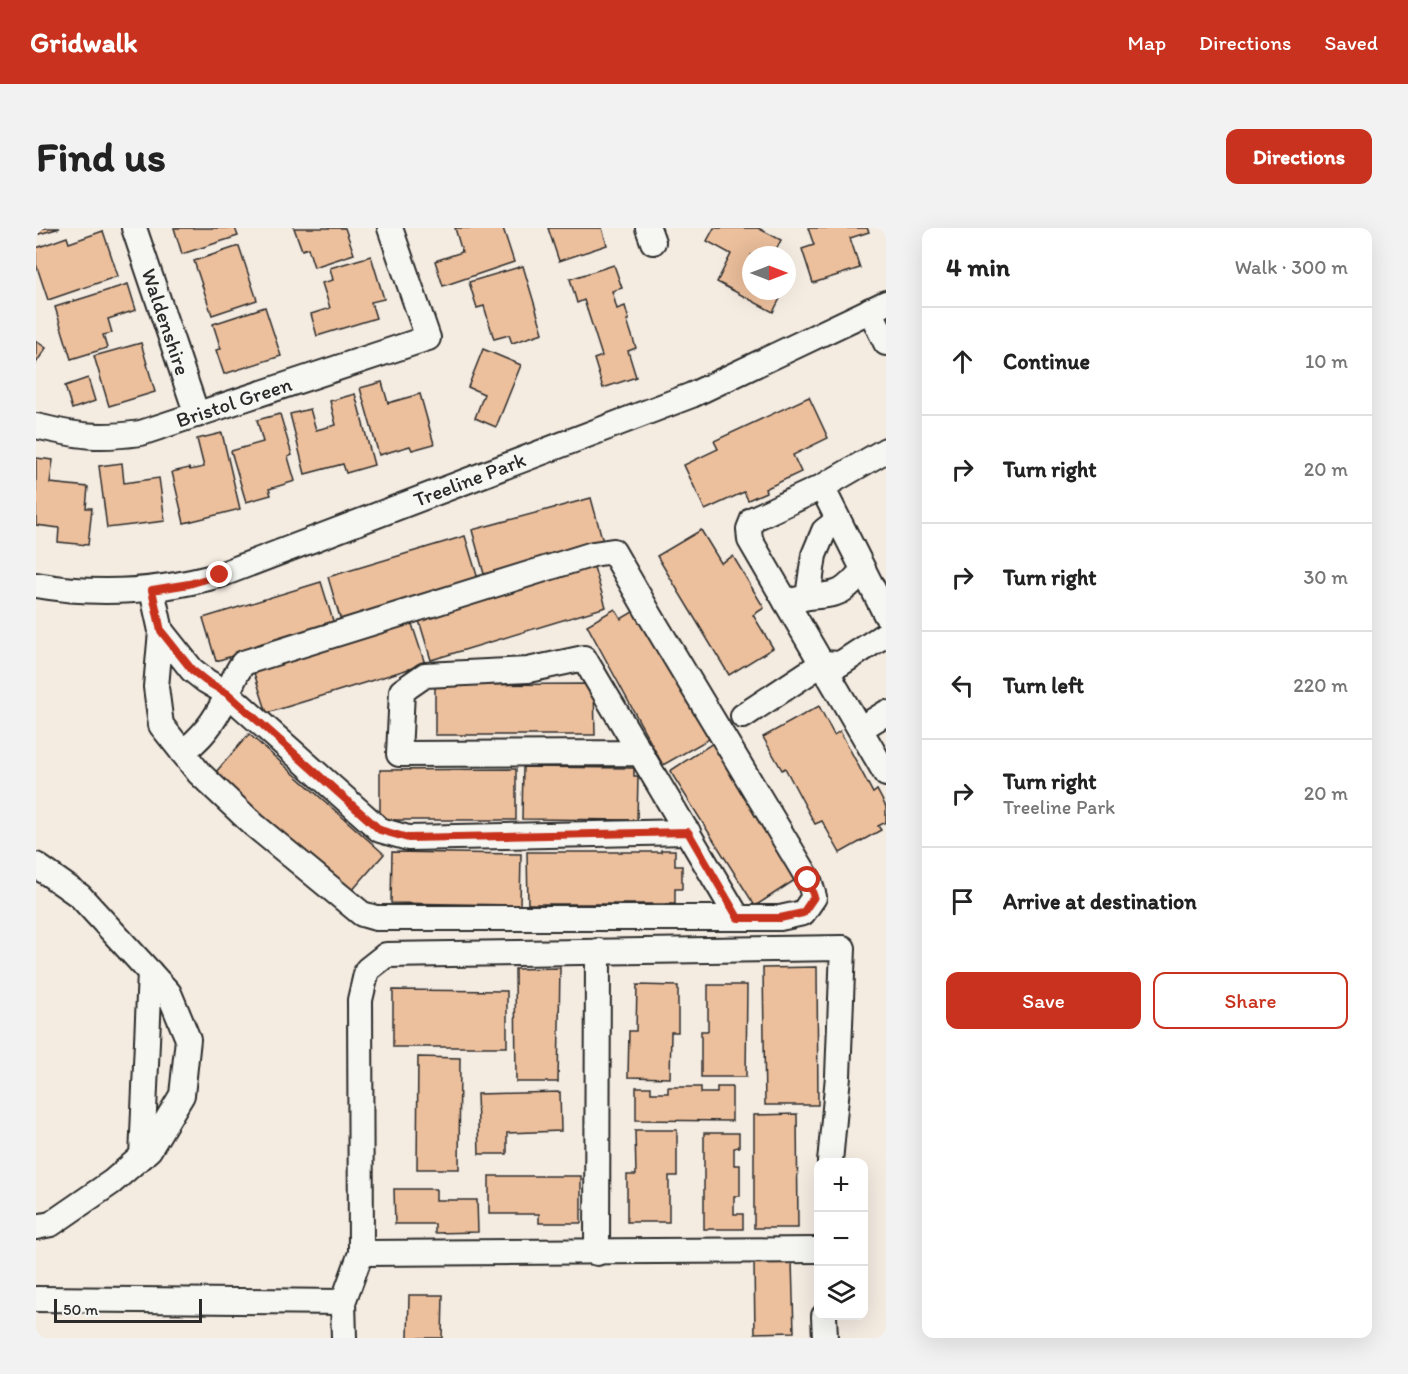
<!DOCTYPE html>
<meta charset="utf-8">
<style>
:root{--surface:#fff;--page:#f2f2f2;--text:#222;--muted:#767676;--line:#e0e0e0;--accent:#c8321e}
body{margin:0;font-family:Itim,sans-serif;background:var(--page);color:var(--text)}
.controls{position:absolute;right:18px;bottom:18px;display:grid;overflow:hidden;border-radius:12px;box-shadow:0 6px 24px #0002}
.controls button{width:54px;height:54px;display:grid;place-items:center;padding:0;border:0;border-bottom:2px solid var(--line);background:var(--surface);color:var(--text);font:30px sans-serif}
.compass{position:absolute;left:706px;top:18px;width:54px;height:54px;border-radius:50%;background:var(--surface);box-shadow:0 6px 24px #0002;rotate:90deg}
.scale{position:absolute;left:18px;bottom:15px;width:148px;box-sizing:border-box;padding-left:6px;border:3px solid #2b2b2b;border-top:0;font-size:16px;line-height:21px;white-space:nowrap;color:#2b2b2b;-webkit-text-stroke:4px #f6f6f2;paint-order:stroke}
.stop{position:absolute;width:18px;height:18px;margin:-14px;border:4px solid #c8321e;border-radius:50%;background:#fff}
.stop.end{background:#c8321e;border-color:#fff;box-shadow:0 2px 6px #0008}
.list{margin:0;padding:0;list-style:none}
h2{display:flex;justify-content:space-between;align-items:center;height:78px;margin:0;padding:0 24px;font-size:26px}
h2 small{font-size:20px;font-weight:400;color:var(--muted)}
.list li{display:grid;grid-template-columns:39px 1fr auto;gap:18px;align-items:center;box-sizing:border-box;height:108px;padding:0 24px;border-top:2px solid var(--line)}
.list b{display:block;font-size:22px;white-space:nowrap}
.list p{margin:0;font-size:20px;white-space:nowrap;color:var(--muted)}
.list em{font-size:20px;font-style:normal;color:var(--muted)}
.actions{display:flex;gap:12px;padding:18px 24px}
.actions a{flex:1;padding:14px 0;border:2px solid var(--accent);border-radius:12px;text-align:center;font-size:21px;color:var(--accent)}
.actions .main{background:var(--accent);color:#fff}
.icon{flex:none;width:33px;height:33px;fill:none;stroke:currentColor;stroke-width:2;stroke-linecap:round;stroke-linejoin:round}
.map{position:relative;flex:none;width:850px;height:1110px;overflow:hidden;border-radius:12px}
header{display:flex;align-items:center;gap:36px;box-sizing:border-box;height:84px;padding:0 30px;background:var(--accent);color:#fff}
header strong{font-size:28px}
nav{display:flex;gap:33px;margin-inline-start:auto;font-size:21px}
.intro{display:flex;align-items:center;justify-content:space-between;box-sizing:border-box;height:144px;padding:0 36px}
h1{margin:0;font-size:42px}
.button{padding:15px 27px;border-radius:12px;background:var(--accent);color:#fff;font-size:21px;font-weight:700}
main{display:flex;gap:36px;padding:0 36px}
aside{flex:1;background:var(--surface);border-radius:12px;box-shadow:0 6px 24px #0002}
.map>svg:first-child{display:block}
.building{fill:#edc09d;stroke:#2b2b2b;stroke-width:1.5}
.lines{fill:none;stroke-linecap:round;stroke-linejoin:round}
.minor-casing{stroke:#2b2b2b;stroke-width:28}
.minor{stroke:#f6f6f2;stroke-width:24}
.route{stroke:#c8321e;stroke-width:8}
.labels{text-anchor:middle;stroke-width:4.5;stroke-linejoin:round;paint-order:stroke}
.street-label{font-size:21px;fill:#2b2b2b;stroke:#f6f6f2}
</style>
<header>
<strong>Gridwalk</strong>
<nav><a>Map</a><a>Directions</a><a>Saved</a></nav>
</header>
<div class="intro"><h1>Find us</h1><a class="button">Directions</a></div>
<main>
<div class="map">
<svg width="850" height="1110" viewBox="0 0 850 1110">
<rect width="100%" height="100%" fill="#f4ebe1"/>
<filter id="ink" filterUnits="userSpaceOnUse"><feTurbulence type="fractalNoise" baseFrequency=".0167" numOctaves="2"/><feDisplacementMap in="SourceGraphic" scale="12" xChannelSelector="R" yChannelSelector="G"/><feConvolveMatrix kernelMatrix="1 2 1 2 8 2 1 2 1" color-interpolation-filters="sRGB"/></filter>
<g filter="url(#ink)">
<g class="building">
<polygon points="1,0 24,0 3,6"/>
<polygon points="138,0 199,0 202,8 146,26"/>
<polygon points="258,0 309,0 318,26 278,39 272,20 266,22"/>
<polygon points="419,0 467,0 478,34 407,58 399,33 426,24"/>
<polygon points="512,0 566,0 571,17 523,33"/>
<polygon points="678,0 722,0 745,12 737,27 715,27 715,63 748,63 737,84 681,54 695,26 671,13"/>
<polygon points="772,0 831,0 833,4 814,10 824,40 777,55 766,21 778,17"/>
<polygon points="67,3 82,48 12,72 0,36 0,20 31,9 33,15"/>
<polygon points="203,18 221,72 176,87 158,33"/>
<polygon points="335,28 348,71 335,74 340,90 281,108 275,86 294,80 286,55 297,52 294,40"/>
<polygon points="578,37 586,60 576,63 581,81 589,78 593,92 591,92 600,120 592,123 600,149 567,160 558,131 566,128 548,72 541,75 534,51"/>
<polygon points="487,38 507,105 476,115 473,107 458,111 448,78 441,80 433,54"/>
<polygon points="92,56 100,82 72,91 76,105 67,107 71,120 35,131 19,79"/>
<polygon points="229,79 245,128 188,146 180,122 185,121 177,96"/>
<polygon points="0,113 10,120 0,135"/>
<polygon points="105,115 119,164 73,178 58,128"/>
<polygon points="447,121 485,137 460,199 439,190 448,166 432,159"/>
<polygon points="52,150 59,173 36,181 29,158"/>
<polygon points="346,154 352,175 384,166 398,216 376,222 374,218 343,227 324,160"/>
<polygon points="319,166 338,237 310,245 307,236 269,246 254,186 274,181 280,202 300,197 294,173"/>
<polygon points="773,169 792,210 757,227 765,244 729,261 730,264 712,272 708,264 669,282 648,237 682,221 678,213"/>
<polygon points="244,186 256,227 252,229 259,253 233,261 235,267 210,274 195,223 227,214 221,192"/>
<polygon points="186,205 204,281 148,295 136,244 153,240 154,242 168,239 161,211"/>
<polygon points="0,230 17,232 14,255 52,259 50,280 56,280 52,317 22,314 23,300 0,297"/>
<polygon points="86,235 88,255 123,250 129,293 71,300 63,238"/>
<polygon points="555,270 567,314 448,346 436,302"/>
<polygon points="665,302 685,335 697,328 728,380 717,387 737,420 693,447 621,328"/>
<polygon points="429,308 442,351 305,393 292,349"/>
<polygon points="557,336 570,379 395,432 382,389"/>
<polygon points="285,354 298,396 180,433 167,390"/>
<polygon points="579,381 585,391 602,381 673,511 627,537 551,397"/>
<polygon points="375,393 389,436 231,485 217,442"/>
<polygon points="558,456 559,507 399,507 399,457"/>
<polygon points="783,478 798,507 804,503 837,565 841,562 850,579 850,594 842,598 845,602 804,625 786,593 779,596 749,540 746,542 727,509"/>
<polygon points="213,506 348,626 314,665 179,545"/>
<polygon points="677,515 762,650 719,678 634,543"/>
<polygon points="487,539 598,540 598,548 602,548 601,592 486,591"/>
<polygon points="480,541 480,592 344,592 344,542"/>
<polygon points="625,622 639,622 639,638 646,638 646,661 639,661 639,676 492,676 491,624 625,624"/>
<polygon points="356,624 485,626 484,677 355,675"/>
<polygon points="781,739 782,877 729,877 727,740"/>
<polygon points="524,740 522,854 480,854 479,741"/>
<polygon points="601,757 642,758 642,804 635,804 634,850 592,849 593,803 600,803"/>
<polygon points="672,757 711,757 710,849 665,849 665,803 672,803"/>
<polygon points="357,762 471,763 471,819 357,819"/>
<polygon points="382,829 424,830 423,941 381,941"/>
<polygon points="600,859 615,859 615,865 632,865 632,859 665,859 665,865 681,865 681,859 696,859 696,893 600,892"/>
<polygon points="524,864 525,903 471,905 471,926 443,926 441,866"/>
<polygon points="761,886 762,1000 718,1000 718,887"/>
<polygon points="599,902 641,902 641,948 633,948 633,994 591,994 591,947 600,947"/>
<polygon points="668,905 703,905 703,919 698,920 698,937 704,937 704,968 698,968 698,986 707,986 707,1001 668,1001"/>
<polygon points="453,948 545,948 545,995 503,995 503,986 453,986"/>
<polygon points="358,961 400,961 400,972 441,972 442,1004 399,1005 399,996 359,996"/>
<polygon points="756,1033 758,1104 719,1105 718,1034"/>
<polygon points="373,1067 407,1067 406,1110 372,1110"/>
</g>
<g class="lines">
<defs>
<g id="minor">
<path id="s1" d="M98 0 161 187"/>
<polyline points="612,0 617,14"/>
<polyline points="834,82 850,115"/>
<path id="s2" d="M0 198C42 208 61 211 105 205L392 110 354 0"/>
<polyline points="850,222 786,259 850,387"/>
<polyline points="786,259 717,291 713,301 714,312 850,546"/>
<path id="s3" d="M0 357C63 368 123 364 184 347L656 167 850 75"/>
<path d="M116 362 125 403 120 459 125 497 163 545 218 597 326 686 340 690H744L767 685 778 669 773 652 615 389 577 323 557 326 207 435C197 449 197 454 190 469 180 491 167 510 146 524"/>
<path d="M772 369C803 366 806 367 827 342"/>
<polyline points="750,374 772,369 778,327 788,303 802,292"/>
<polyline points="125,403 156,442 170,453 192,466 344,602 372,610 652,604"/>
<polyline points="707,488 787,435 804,436 850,406"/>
<polyline points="824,501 850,485"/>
<polyline points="605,525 363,526 366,463 389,447 492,442 548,430 702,690"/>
<polyline points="0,637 44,668 133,765 152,811 146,867 113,922 76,954 15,996 0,999"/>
<polyline points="106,929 114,744"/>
<polyline points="325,1025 782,1022"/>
<polyline points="561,1025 562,723"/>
<polyline points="0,1071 307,1074"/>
<polyline points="788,1088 789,1110"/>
<polyline points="308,1110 307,1074 325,1025 324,772 331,742 350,727 807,720 802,848 794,934"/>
</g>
</defs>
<use href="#minor" class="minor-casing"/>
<use href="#minor" class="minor"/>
</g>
</g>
<g class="lines" filter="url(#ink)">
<polyline class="route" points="184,347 153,356 116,362 125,403 156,442 170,453 192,466 344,602 372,610 652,604 702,690 744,690 767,685 778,669 772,652"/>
</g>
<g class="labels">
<g class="street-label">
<text dy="7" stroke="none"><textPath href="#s1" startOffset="99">Waldenshire</textPath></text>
<text dy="7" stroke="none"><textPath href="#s2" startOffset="204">Bristol Green</textPath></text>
<text dy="7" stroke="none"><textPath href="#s3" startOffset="453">Treeline Park</textPath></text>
</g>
</g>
</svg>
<div class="controls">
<button>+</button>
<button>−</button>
<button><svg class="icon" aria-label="layers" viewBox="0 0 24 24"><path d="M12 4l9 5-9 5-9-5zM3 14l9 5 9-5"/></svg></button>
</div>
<svg class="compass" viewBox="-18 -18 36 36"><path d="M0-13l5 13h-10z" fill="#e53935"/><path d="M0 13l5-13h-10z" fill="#767676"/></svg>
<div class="scale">50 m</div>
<div class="stop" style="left:772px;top:652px"></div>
<div class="stop end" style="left:184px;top:347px"></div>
</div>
<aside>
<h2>4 min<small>Walk · 300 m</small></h2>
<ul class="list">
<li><svg class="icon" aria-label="ahead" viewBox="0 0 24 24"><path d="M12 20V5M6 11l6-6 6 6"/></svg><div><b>Continue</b></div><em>10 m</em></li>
<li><svg class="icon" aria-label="right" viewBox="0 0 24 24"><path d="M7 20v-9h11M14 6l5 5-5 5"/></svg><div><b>Turn right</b></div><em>20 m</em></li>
<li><svg class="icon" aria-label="right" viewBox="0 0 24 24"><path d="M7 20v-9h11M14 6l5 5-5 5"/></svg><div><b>Turn right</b></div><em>30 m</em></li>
<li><svg class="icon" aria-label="left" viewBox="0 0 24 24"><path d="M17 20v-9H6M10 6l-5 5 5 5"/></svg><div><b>Turn left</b></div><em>220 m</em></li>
<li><svg class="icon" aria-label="right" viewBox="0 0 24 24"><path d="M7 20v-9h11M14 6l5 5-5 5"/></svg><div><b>Turn right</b><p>Treeline Park</p></div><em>20 m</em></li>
<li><svg class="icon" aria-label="arrive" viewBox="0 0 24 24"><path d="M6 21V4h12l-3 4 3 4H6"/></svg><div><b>Arrive at destination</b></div></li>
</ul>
<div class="actions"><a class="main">Save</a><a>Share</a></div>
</aside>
</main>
